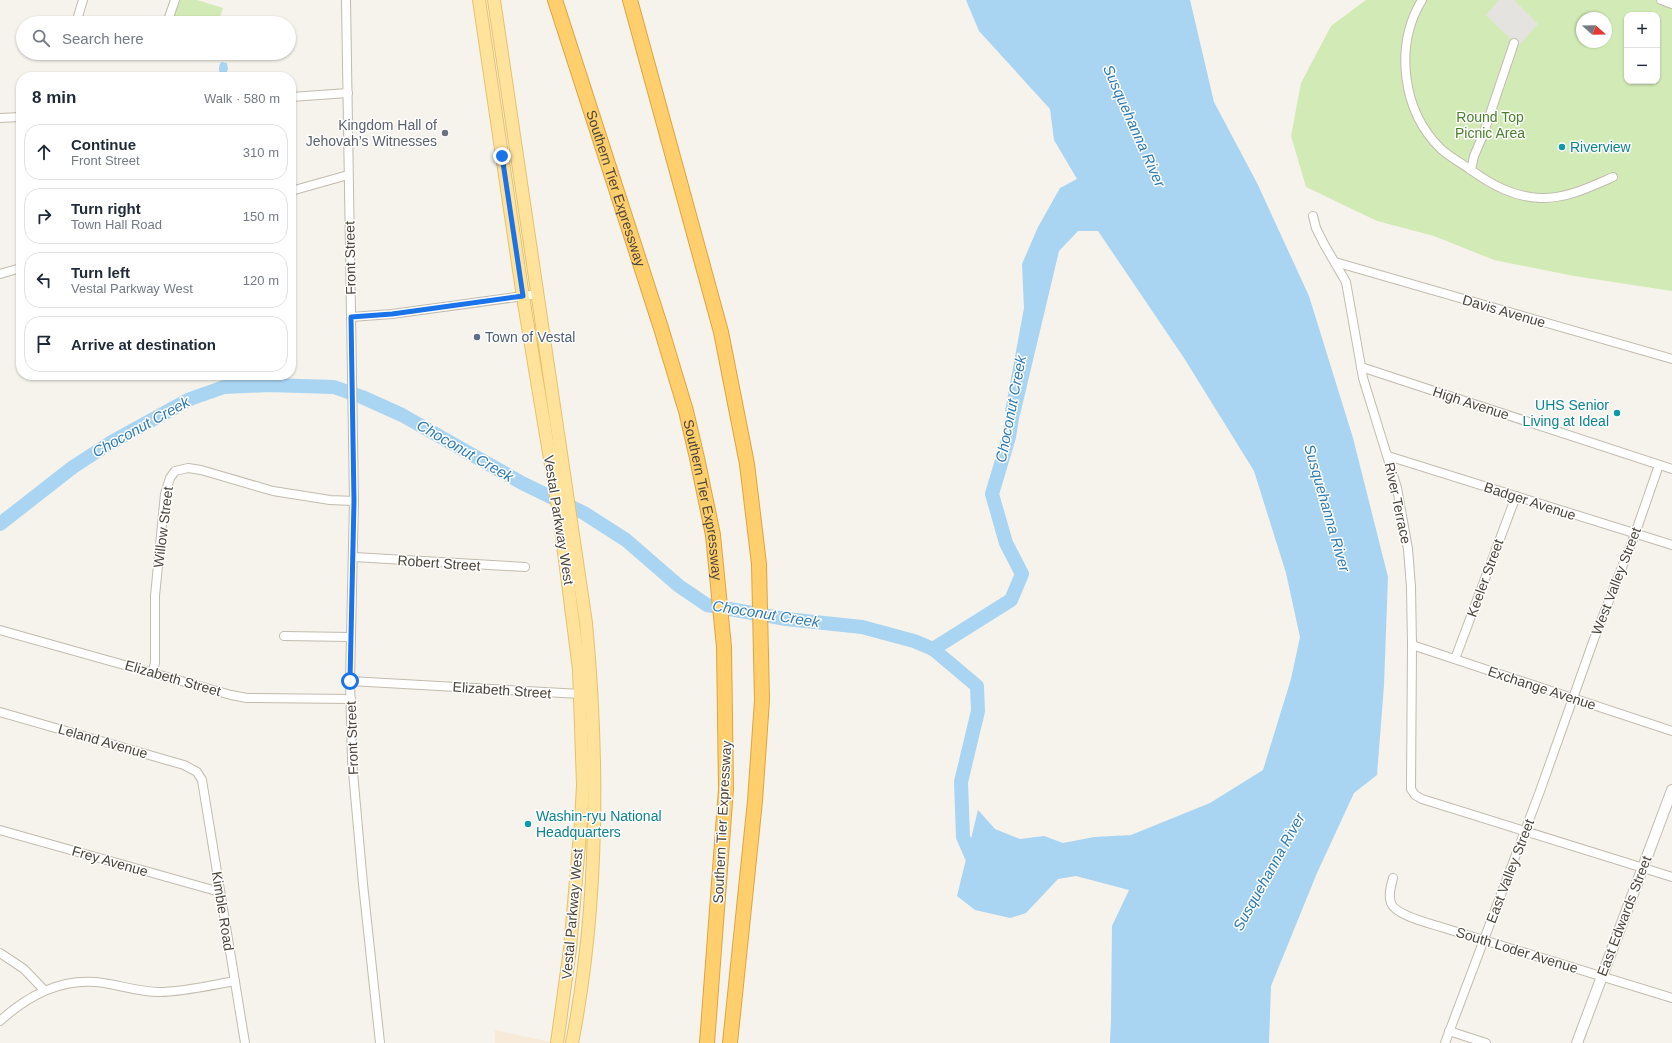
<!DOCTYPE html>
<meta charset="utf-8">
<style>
:root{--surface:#fff;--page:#f6f6f7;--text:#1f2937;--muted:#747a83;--line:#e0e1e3}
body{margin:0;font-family:Helvetica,sans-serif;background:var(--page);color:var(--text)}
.controls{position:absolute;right:12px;top:12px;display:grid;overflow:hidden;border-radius:8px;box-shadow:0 1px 3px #0004}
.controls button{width:36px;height:36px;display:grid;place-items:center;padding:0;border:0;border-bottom:1px solid var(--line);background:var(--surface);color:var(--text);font:20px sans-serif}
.compass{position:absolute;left:1576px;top:12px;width:36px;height:36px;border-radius:50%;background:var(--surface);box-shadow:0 1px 3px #0004;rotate:110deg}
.stop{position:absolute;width:12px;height:12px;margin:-9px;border:3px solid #1a73e8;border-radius:50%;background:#fff}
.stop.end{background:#1a73e8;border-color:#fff;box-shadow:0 1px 4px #0008}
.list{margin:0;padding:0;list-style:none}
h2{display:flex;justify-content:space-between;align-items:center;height:52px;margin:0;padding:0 16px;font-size:17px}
h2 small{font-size:13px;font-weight:400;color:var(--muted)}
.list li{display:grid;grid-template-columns:26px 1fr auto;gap:12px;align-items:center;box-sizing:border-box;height:56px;margin:0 8px 8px;padding:0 8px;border:1px solid var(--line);border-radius:16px}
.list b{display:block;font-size:15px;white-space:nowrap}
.list p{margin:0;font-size:13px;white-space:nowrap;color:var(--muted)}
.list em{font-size:13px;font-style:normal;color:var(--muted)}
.icon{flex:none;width:22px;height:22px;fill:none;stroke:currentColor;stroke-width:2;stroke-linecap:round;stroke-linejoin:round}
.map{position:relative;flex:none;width:1672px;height:1043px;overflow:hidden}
.search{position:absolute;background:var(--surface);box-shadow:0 1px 3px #0004;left:16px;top:16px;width:280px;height:44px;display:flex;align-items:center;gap:10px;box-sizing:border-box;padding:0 14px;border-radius:22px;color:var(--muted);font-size:15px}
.panel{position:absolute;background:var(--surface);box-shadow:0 1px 3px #0004;left:16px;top:72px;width:280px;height:308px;border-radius:16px}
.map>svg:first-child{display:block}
.commercial{fill:#f7ead8}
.green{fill:#d2eab5;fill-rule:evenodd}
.parking{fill:#e5e3e0}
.water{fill:#a9d4f2}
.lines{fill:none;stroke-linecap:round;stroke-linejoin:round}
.river{stroke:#a9d4f2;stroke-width:14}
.minor-casing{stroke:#c2bbae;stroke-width:10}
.tertiary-casing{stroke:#c2bbae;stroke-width:12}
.primary-casing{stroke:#e6c16a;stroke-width:14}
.motorway-casing{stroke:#e0a43c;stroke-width:16}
.minor{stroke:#fff;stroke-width:8}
.tertiary{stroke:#fff;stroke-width:10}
.primary{stroke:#ffe39c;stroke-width:12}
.motorway{stroke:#ffcf6e;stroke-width:14}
.route{stroke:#1a73e8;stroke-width:5}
.worship-dot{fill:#6b7280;stroke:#fff;stroke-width:1.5}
.culture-dot{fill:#0f9aa8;stroke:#fff;stroke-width:1.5}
.service-dot{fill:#5c6f8a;stroke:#fff;stroke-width:1.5}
.labels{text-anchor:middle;stroke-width:3;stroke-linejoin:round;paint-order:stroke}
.park-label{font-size:14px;fill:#4a7f2a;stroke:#fff}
.worship-label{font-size:14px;fill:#5b616d;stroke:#fff;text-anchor:end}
.culture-label{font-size:14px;fill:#0d838f;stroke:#fff;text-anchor:start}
.street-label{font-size:14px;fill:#4b4439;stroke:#fff}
.service-label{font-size:14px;fill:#4e5e75;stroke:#fff;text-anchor:start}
.water-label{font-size:15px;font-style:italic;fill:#2e7ab2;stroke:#fff}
</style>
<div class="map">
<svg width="1672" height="1043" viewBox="0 0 1672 1043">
<rect width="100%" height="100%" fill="#f6f3ec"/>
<polygon class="commercial" points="495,1030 550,1042 550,1043 495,1043"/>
<g class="green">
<polygon points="175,0 197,0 223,8 218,23 167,23"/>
<path d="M1366 0H1660L1672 4V291L1574 276 1494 260 1434 236 1377 221 1306 187 1291 136 1301 83 1331 26ZM1627 15H1657V81H1627ZM1582 18H1606V42H1582Z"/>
</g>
<polygon class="parking" points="1499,0 1514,0 1538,24 1518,46 1486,15"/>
<g class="water">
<polygon points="966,0 1190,0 1214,102 1257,183 1309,296 1353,438 1388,577 1384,685 1377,775 1354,793 1317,873 1271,986 1269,1043 1110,1043 1111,1020 1112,926 1129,890 1076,876 1058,879 1026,913 1010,918 975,910 957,896 978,810 995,829 1020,839 1044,836 1063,843 1094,837 1131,835 1210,803 1263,770 1291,679 1300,637 1286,573 1254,471 1184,358 1098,231 1078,231 1059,251 1020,415 1005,411 1024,308 1022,264 1038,227 1060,188 1077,179 1054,140 1050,109 979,31"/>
<path d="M221 62 227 63 228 69 225 77H223C218 72 218 67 221 62Z"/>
</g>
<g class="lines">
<g class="river">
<polyline points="0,524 73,467 110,443 190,399 224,387 269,385 334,387 362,397 402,415 522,483 584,513 626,540 679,586 707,605 786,619 862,627 914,641 933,649 1011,600 1022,574 1006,543 992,494 1009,437 1016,394"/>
<polyline points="933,649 977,686 978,711 961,782 963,837 974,862 978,863"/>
</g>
<defs>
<g id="minor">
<polyline points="346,0 354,501 350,681 352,761 363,884 380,1043"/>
<path d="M1422 0C1394 46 1402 111 1441 149 1450 157 1461 163 1471 170 1492 185 1514 197 1540 198 1566 199 1590 187 1613 177"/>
<polyline points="1661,0 1672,4"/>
<polyline points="76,23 83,0"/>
<polyline points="167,23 175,0"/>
<polyline points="291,97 348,93"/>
<polyline points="0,118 21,117"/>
<polyline points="1471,170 1474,156 1483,135 1514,43"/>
<polyline points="291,191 348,175"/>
<polyline points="1313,216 1316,228 1324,244 1346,282 1363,378 1397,488 1408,549 1411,587 1412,645 1411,789 1415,795 1422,799 1672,877"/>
<polyline points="1335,262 1672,359"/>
<polyline points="0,274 21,268"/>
<polyline points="351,317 392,314 538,294"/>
<polyline points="1361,367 1672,469"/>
<polyline points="1388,456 1672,545"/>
<polyline points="354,557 525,567"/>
<polyline points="0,630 231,695 247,698 351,699"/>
<polyline points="284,636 351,637"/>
<polyline points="1412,645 1672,731"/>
<polyline points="1455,659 1516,496"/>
<polyline points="152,673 155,663 155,596 165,494 170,478 175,471 188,468 201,470 273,491 330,500 354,501"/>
<polyline points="350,681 581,694"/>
<polyline points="0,712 184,765 197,772 202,780 245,1043"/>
<polyline points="0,830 220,892"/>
<path d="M1393 878C1391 886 1388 895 1391 903 1395 915 1428 923 1441 927L1672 998"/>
<polyline points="0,953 24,969 44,990"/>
<path d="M0 1021C26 997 59 979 96 982 117 984 138 992 159 992 182 992 212 985 235 981"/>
<polyline points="1449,1031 1486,1043"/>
<polyline points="1445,1043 1540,791 1594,639 1635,534 1659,465"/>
</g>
<polyline id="tertiary" points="1577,1043 1672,790"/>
<g id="primary">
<polyline points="479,0 523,297 559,513 579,669 583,785 581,822 570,949 557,1043"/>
<path d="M494 0 586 623C599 763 599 905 572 1043"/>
</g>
<g id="motorway">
<path id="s1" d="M555 0 661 328 686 411 697 458 713 535 724 647 726 789 707 1043"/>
<polyline points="630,0 721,332 747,464 759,564 762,700 755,801 730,1043"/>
</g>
</defs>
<use href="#minor" class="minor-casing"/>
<use href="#tertiary" class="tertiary-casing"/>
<use href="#primary" class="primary-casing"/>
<use href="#motorway" class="motorway-casing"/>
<use href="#minor" class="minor"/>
<use href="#tertiary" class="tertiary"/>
<use href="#primary" class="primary"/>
<use href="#motorway" class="motorway"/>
</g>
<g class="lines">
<polyline class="route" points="350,681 354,501 351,317 392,314 523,296 502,156"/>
</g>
<circle class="worship-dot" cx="445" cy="133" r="4"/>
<g class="culture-dot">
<circle cx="1562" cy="147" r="4"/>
<circle cx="1617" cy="413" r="4"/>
<circle cx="528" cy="824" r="4"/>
</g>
<circle class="service-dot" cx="477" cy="337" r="4"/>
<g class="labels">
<g class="park-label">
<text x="1490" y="122">Round Top<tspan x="1490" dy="16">Picnic Area</tspan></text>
</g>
<g class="worship-label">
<text x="437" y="130">Kingdom Hall of<tspan x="437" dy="16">Jehovah’s Witnesses</tspan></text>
</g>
<g class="culture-label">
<text x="1570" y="152">Riverview</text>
<text x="1609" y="410" text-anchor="end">UHS Senior<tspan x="1609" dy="16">Living at Ideal</tspan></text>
<text x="536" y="821">Washin-ryu National<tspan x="536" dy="16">Headquarters</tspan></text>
</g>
<g class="street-label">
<text dy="5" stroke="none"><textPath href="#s1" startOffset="198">Southern Tier Expressway</textPath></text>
<text transform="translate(350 258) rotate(-91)" y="5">Front Street</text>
<text transform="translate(1504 311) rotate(16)" y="5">Davis Avenue</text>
<text transform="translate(1471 403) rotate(18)" y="5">High Avenue</text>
<text dy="5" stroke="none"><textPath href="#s1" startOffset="522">Southern Tier Expressway</textPath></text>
<text transform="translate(1530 501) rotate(18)" y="5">Badger Avenue</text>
<text transform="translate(1398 503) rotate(78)" y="5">River Terrace</text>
<text transform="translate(559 520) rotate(81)" y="5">Vestal Parkway West</text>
<text transform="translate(163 527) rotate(-83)" y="5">Willow Street</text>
<text transform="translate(439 563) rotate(4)" y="5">Robert Street</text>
<text transform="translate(1485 578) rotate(-70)" y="5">Keeler Street</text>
<text transform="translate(1616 581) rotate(-69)" y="5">West Valley Street</text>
<text transform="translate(173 678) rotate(16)" y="5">Elizabeth Street</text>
<text transform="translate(1542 688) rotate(18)" y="5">Exchange Avenue</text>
<text transform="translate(502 690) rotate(4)" y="5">Elizabeth Street</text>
<text transform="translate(352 738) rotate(-92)" y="5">Front Street</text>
<text transform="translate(103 741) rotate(16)" y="5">Leland Avenue</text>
<text transform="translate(722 822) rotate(-87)" y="5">Southern Tier Expressway</text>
<text transform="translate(110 861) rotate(16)" y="5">Frey Avenue</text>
<text transform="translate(1510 871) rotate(-69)" y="5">East Valley Street</text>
<text transform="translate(223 911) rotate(81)" y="5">Kimble Road</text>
<text transform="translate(572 914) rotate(-85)" y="5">Vestal Parkway West</text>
<text transform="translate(1624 916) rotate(-69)" y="5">East Edwards Street</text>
<text transform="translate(1517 950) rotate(17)" y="5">South Loder Avenue</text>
</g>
<g class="service-label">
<text x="485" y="342">Town of Vestal</text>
</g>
<g class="water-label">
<text transform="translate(1134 126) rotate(66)" y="5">Susquehanna River</text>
<text transform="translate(1011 409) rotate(-79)" y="5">Choconut Creek</text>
<text transform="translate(141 427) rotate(-29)" y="5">Choconut Creek</text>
<text transform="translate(465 451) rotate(30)" y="5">Choconut Creek</text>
<text transform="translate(1327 508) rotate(74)" y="5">Susquehanna River</text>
<text transform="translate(766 614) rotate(9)" y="5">Choconut Creek</text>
<text transform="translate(1269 872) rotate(-61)" y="5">Susquehanna River</text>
</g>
</g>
</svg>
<div class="controls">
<button>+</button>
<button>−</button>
</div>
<svg class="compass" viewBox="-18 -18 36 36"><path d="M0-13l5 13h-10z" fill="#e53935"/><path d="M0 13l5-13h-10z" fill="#747a83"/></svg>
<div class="stop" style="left:350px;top:681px"></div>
<div class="stop end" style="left:502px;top:156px"></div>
<div class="search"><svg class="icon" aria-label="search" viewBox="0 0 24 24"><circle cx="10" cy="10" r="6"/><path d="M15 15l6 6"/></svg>Search here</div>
<section class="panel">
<h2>8 min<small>Walk · 580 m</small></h2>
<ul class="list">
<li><svg class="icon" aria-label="ahead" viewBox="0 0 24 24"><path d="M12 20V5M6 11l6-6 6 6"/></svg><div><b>Continue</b><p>Front Street</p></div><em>310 m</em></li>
<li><svg class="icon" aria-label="right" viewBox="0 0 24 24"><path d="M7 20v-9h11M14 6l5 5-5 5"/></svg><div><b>Turn right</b><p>Town Hall Road</p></div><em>150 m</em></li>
<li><svg class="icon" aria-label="left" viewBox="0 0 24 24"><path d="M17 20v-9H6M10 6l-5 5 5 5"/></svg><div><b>Turn left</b><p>Vestal Parkway West</p></div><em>120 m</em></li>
<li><svg class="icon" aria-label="arrive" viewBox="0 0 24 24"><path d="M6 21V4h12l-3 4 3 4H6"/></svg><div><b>Arrive at destination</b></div></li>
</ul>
</section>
</div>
